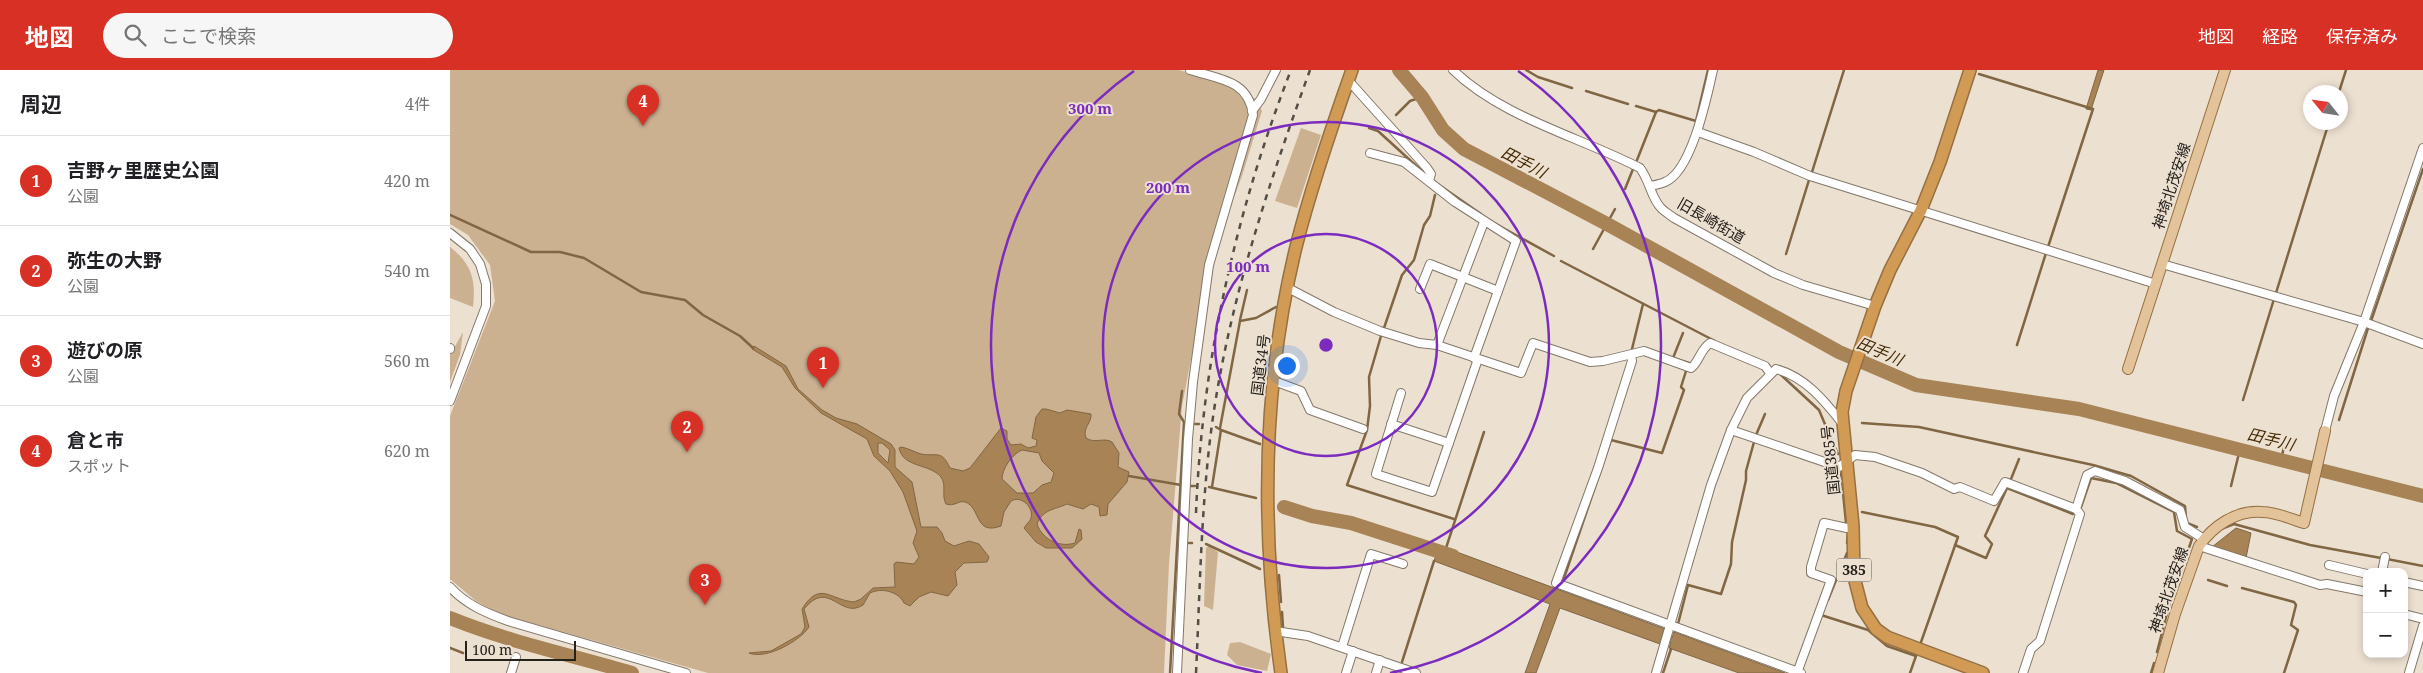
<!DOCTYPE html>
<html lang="ja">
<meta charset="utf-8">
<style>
:root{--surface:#fff;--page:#f6f6f6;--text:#202124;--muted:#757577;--line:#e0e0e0;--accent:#d93025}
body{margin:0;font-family:"Noto Serif","Noto Sans JP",serif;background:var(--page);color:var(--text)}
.controls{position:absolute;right:15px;bottom:15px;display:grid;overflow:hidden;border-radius:10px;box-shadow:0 2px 8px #0003}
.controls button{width:45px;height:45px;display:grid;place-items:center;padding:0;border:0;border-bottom:1px solid var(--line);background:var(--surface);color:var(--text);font:25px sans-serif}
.compass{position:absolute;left:1853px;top:15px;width:45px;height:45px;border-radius:50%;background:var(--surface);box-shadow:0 2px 8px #0003;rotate:300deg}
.scale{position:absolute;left:15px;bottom:12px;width:111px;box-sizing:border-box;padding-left:5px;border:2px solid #25211b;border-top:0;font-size:14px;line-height:18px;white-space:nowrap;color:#25211b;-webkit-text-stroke:4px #ece0d1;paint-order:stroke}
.you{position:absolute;left:836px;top:295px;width:18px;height:18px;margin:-12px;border:4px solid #fff;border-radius:50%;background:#1a73e8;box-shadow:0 0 0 8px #1a73e833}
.badge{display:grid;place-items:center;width:32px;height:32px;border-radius:50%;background:var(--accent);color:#fff;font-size:16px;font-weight:700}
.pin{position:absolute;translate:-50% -41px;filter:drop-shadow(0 1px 2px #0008)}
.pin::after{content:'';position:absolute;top:26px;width:18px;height:15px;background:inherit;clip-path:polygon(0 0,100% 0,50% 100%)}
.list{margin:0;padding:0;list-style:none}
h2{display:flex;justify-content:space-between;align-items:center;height:65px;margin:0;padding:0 20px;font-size:21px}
h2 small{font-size:16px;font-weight:400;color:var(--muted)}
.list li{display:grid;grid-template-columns:32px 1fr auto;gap:15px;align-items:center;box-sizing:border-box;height:90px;padding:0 20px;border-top:1px solid var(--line)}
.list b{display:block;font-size:19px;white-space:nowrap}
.list p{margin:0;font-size:16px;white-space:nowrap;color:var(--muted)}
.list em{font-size:16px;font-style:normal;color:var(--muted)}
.icon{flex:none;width:28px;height:28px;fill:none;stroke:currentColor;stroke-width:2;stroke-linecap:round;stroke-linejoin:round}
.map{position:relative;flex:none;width:1973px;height:603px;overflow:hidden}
header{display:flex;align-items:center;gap:30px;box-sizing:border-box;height:70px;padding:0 25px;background:var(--accent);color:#fff}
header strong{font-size:24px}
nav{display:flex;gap:28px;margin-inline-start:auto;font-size:18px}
.search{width:350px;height:45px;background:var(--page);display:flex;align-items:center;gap:12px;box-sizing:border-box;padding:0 18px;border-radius:28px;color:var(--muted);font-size:19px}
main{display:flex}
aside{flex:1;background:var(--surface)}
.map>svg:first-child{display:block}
.green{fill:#ccb191}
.water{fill:#a88355;stroke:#816644;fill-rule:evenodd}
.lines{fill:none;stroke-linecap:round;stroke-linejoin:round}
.stream{stroke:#816644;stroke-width:2.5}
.river{stroke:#a88355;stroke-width:14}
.minor-casing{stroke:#83786a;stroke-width:10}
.major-casing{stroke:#957041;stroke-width:12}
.highway-casing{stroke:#957041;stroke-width:14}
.minor{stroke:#fff;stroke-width:8}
.major{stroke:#e3c39a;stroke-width:10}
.highway{stroke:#d19b56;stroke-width:11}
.rail{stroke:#544e46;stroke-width:2.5;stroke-dasharray:6 6;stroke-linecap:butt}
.ring{fill:none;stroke:#7b2cbf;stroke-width:2.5}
.labels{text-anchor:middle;stroke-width:4;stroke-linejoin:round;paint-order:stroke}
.shield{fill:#ece0d1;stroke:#615a52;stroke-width:1}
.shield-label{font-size:14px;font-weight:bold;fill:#25211b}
.street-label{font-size:15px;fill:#25211b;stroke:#ece0d1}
.water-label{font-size:16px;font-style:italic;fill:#442902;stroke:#ece0d1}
.centre{fill:#7b2cbf;stroke:#ece0d1;stroke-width:2.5}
.ring-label{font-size:15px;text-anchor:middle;font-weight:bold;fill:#7b2cbf;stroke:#ece0d1;stroke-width:4;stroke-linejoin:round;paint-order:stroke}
</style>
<header>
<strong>地図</strong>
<div class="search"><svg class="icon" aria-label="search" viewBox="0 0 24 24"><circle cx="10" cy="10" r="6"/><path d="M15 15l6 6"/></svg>ここで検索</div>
<nav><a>地図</a><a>経路</a><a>保存済み</a></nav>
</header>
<main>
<aside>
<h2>周辺<small>4件</small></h2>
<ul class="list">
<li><span class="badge">1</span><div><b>吉野ヶ里歴史公園</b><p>公園</p></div><em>420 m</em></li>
<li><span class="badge">2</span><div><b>弥生の大野</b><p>公園</p></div><em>540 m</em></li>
<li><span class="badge">3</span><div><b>遊びの原</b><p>公園</p></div><em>560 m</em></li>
<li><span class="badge">4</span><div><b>倉と市</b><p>スポット</p></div><em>620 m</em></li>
</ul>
</aside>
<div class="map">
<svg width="1973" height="603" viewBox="0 0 1973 603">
<rect width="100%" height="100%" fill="#ece0d1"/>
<g class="green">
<polygon points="0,0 729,0 781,16 807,30 812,41 792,106 773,156 755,216 732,336 719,494 714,603 258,603 50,544 26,531 0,509 0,346 45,231 40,195 18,165 0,154"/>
<polygon points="851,58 871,65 847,138 825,131"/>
<path d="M0 177C22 194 26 210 23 237L0 228Z"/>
<polygon points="13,262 10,285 0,312 0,285"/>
<polygon points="759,476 768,482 763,540 754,536 756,478"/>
<polygon points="790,572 821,584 817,601 787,595 777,585 780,573"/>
</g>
<g class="water">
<polygon points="1648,0 1654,0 1641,40 1636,39"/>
<path d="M304 276 336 296 348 319 372 340 386 348 407 354 441 374 445 380V397L462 412 471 457H487L492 463 495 471 504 476 519 471 529 474 539 487 537 492 514 493 505 502 507 515 498 526 481 522 469 527 460 536 454 533C449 522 432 517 420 523L413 535C390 550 379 508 354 539L359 557C350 571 316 590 299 583L321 581 351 564 355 557 352 539C370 510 380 530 404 532L411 529 423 518 445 517 444 494 446 492 464 494 469 487 463 473 467 461 453 422 440 401 424 386 417 369 371 343 345 318 332 297 302 279ZM428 373H432L440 380 438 393 428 383Z"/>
<path d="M592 339H596L610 343 617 340 641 344C642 353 632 358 636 368 645 374 654 367 662 372L669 383 668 397 679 402 677 412 658 434 657 445 650 446 649 437 641 434 633 439 617 434C604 440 593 439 587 454 592 469 609 478 625 473L629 459 631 460 632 469 622 478H596L586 472 574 458C576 454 580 452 581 448 584 437 571 425 561 431L554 442 551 456C524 466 531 437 515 432 509 430 504 437 496 434 491 425 497 416 491 407 479 393 453 398 449 378L451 377C458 378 464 382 471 384 487 387 491 379 500 398L513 401 520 398 551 358 557 361V369L561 375 571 374 578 378 586 376 587 370 582 368 586 347ZM572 380 589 383 592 391 604 403 601 412 592 415 583 423H567L552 409C552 399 562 384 572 380Z"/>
<polygon points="1786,458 1801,463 1796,488 1762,477"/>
<polygon points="996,478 1215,559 1214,565 1222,568 1224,562 1335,603 1289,603 1219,578 1221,572 1213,568 1210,574 1110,538 1086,603 1075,603 1100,534 984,491 987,482"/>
</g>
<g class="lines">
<g class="stream">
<polyline points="1076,0 1088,7 1122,18"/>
<polyline points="1529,4 1643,39 1598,177"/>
<polyline points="1136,21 1178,34"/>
<polyline points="1889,22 1896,0"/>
<polyline points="1186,36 1206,42 1209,40 1246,51 1258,0"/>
<polyline points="946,45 960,31 972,27"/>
<polyline points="919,58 928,61 973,102"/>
<polyline points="1187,90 1206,42"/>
<polyline points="1362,102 1394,0"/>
<polyline points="985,112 1031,144"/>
<polyline points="1175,119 1183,99"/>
<polyline points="0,145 81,182 110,182 134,188 191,222 235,230 253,245 290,266 303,278"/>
<polyline points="1044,153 1104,186"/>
<polyline points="1143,179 1165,139"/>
<polyline points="1336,184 1359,110"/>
<polyline points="1111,191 1265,271"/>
<polyline points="1826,223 1879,52"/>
<polyline points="790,250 797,220"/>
<polyline points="1921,251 1973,99"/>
<polyline points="934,258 952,205 964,190 974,155 980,146 985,125"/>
<polyline points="1233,263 1223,288 1239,293"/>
<polyline points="931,266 919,307 920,336 917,360 897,415 1004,449"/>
<polyline points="1567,275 1596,183"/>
<polyline points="1182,279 1193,234"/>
<polyline points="1330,304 1369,340 1377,359"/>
<polyline points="1793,330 1824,229"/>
<polyline points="1889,350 1918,258"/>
<polyline points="1412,353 1469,357 1643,395 1681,406 1735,436 1736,448"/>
<polyline points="745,354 749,354"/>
<polyline points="766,357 771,360 810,374"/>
<polyline points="770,358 790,251 806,248 826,237"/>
<polyline points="1306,365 1315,344"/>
<polyline points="1381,369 1388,384"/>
<polyline points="1831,390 1836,368"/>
<polyline points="1391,403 1396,453"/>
<polyline points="679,406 731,415"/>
<polyline points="1561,409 1569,389"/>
<polyline points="740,416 745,416"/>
<polyline points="1781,416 1790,379"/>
<polyline points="759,417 806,428"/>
<polyline points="762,417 771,360"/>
<polyline points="1631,437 1641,408 1666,413 1724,442 1727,461 1742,469 1720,532 1707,582"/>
<polyline points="1412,442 1485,457 1508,467 1470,575"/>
<polyline points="1737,453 1747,457"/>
<polyline points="1771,459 1784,454 1860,475 1931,488"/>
<polyline points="739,473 742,473"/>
<polyline points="1397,473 1398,465"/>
<polyline points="756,474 810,499"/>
<polyline points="1505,475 1536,488 1542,474 1535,466 1557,418 1623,444"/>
<polyline points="996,478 1034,362"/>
<polyline points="1937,489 1973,496"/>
<polyline points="829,505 831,532"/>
<polyline points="1758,510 1777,516"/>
<polyline points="1113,511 1161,370 1212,383 1234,320 1231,317 1236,301"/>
<polyline points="1792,518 1844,532 1846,535 1841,555 1848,560 1834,603"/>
<polyline points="1378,530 1397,483"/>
<polyline points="832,542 833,557"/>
<polyline points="1371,545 1418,560 1437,576 1466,586 1460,603"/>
<polyline points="1228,554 1238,515 1271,524 1281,494 1282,472 1296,410 1296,401 1304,372"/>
<polyline points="0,578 13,583"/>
<polyline points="952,592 984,491"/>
<polyline points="720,603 734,352 729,344 732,321"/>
<polyline points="1213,603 1221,579"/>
<polyline points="1701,603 1704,593"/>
</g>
<g class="river">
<polyline points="949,0 972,27 993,60 1014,79 1157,154 1389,282 1466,315 1629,339 1973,426"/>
<polyline points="834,437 862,446 901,453 1003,486"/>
<path d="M0 548C59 572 121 585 182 603"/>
</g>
<defs>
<g id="minor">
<path d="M1003 0C1051 47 1130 67 1190 98 1200 111 1201 128 1211 138 1215 142 1220 145 1224 148L1324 203 1353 215 1425 236"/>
<polyline points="898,10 977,98 981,104 979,111"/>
<polyline points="802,41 811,29 826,0"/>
<polyline points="1248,62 1304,82 1360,106 1706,214"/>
<polyline points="920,83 954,92 1005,132 1066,171 1024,288"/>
<path d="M1200 116C1205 115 1211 114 1215 112 1242 101 1257 26 1263 0"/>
<polyline points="0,163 20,179 30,194 36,214 36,236 0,331"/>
<polyline points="1712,194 1914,252 1973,274"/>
<path d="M838 218 884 242 930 261 969 273 987 275 1071 303 1083 273 1140 292 1153 291 1194 281 1241 298C1249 292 1250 280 1260 273L1315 296 1320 303"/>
<polyline points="970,219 980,194 1048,221"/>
<polyline points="987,275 1034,152"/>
<polyline points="0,278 0,279"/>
<polyline points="1181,285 1182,291 1148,398 1106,513 1351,603"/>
<polyline points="824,311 851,321 860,340 913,359"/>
<polyline points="951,323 926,404 982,422 1028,289"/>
<polyline points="941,354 999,373"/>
<polyline points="1281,360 1389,397 1405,385 1425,387 1472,403 1504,419 1510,417 1544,431 1555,412 1626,439"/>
<polyline points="1875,361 1884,326 1914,252 1973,78"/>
<polyline points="1749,476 1870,515 1877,514 1917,522"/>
<polyline points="1879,495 1917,504"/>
<polyline points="1932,502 1935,487"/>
<polyline points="1954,512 1973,516"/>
<path d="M0 517C15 534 36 543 58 551L236 603"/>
<polyline points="1954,544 1973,549"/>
<polyline points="825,561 858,566 966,603"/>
<polyline points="892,577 921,484 953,494"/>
<polyline points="61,603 66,587"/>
<path d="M727 603 738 369 743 312 759 195 803 45C799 10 769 9 740 0"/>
<polyline points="896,603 903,581"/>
<polyline points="926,603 930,590"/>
<path d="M1206 603 1261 415 1281 360 1297 328 1326 299C1355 307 1374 330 1392 353"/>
<polyline points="1347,603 1381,510 1361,503 1361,497 1374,453 1397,458 1403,456"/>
<polyline points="1573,603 1581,579 1590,571 1630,444 1626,439 1637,405 1645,401 1675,411 1730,440 1735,457 1754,469"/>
<polyline points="1959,603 1973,556"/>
</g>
<g id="major">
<polyline points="1678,299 1775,0"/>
<path d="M1708 603 1725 544 1749 476C1763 456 1786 440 1812 442 1826 442 1841 449 1854 453L1875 361"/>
</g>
<g id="highway">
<polyline points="1520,0 1490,92 1471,140 1440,200 1425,236 1396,321 1392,342 1403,456 1404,507 1412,538 1426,559 1437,567 1533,603"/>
<path d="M831 603C811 462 812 316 846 177 861 117 881 59 902 0"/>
</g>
</defs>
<use href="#minor" class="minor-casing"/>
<use href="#major" class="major-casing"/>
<use href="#highway" class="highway-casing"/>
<use href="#minor" class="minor"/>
<use href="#major" class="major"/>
<use href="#highway" class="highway"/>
<g class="rail">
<path d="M746 443C752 291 786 141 841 0"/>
<path d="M746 603C750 520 751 436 762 354 779 232 818 116 860 0"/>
</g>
</g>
<g class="ring">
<circle cx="876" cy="275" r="111"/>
<circle cx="876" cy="275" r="223"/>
<path d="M812 603A334 334 0 0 1 684 1M1068 1A334 334 0 0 1 940 603"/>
</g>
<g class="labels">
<rect class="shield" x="1386.5" y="488.5" width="35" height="23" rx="4"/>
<g class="shield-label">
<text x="1404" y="505">385</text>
</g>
<g class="street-label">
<text transform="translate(1722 116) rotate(-72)" y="5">神埼北茂安線</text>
<text transform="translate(1261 151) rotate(30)" y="5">旧長崎街道</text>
<text transform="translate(811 295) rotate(-83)" y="5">国道34号</text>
<text transform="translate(1381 390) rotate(-96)" y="5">国道385号</text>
<text transform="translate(1719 520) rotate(-71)" y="5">神埼北茂安線</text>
</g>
<g class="water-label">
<text transform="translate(1074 92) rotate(28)" y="6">田手川</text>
<text transform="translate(1430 281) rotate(23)" y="6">田手川</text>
<text transform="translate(1821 369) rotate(14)" y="6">田手川</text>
</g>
</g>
<circle cx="876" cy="275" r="8" class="centre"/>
<g class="ring-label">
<text x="640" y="44">300 m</text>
<text x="718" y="123">200 m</text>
<text x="798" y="202">100 m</text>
</g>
</svg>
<div class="controls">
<button>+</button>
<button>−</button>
</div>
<svg class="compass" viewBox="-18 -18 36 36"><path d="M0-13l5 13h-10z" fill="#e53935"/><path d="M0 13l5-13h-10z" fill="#757577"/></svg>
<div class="scale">100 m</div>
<div class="you"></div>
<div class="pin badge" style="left:373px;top:318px">1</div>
<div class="pin badge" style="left:237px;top:382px">2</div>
<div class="pin badge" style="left:255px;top:535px">3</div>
<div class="pin badge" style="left:193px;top:56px">4</div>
</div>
</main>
